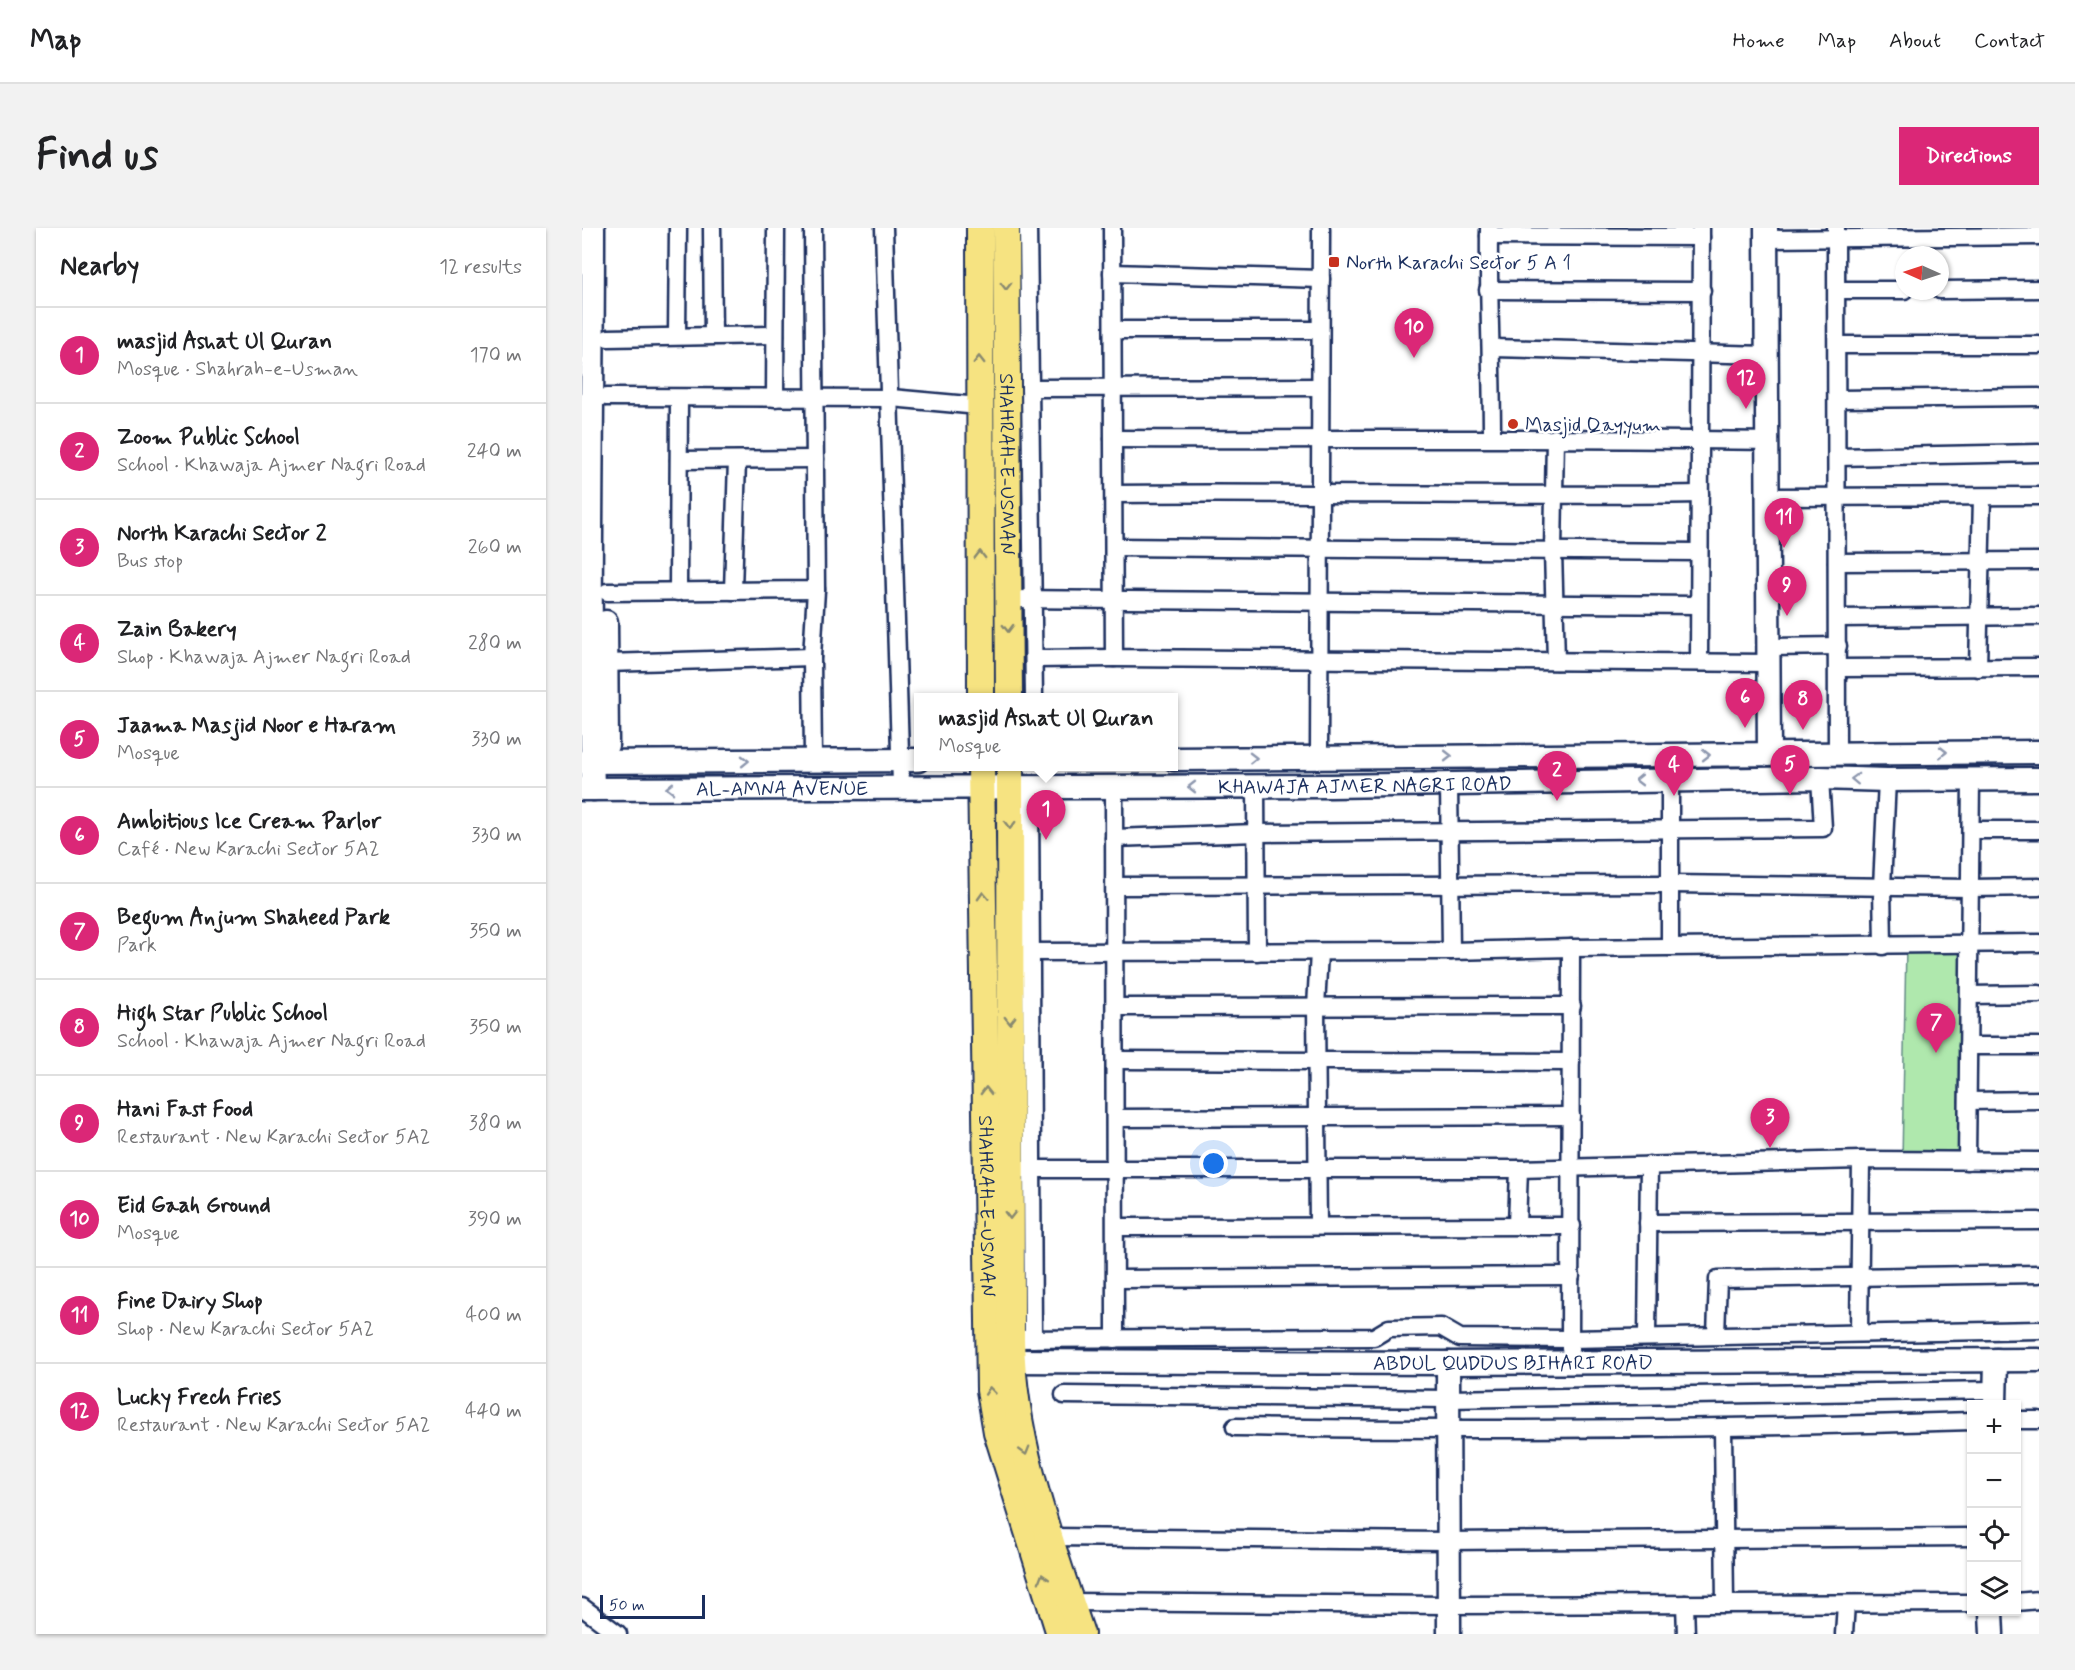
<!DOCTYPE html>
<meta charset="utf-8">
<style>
:root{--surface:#fff;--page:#f2f2f2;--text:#202124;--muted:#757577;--line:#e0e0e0;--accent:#db2777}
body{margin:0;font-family:Mynerve,sans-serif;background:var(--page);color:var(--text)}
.controls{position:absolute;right:18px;bottom:18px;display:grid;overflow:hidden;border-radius:0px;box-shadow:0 2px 4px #0004}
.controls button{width:54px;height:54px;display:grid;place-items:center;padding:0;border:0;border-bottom:2px solid var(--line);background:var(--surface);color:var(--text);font:30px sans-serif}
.compass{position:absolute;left:1313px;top:18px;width:54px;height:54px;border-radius:50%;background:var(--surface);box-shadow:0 2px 4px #0004;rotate:273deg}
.scale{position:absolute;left:18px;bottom:15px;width:105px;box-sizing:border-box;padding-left:6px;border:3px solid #1b2f5e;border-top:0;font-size:16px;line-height:21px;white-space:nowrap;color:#1b2f5e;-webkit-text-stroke:4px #fff;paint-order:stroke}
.you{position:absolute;left:632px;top:936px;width:21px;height:21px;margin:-15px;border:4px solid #fff;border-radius:50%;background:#1a73e8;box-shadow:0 0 0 9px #1a73e833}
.badge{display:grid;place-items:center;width:39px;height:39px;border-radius:50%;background:var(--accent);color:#fff;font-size:20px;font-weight:700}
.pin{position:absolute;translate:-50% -50px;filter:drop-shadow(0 2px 3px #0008)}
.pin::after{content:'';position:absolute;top:32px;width:21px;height:18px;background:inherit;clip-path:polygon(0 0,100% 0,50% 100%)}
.popup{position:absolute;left:332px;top:465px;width:264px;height:78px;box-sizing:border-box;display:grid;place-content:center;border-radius:0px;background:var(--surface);filter:drop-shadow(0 2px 4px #0005);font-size:20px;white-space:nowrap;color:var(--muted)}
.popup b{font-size:22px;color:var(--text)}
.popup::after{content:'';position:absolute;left:50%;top:100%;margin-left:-12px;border:12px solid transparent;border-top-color:var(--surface)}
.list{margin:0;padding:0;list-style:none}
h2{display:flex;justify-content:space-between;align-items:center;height:78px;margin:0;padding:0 24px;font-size:26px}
h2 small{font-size:20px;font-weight:400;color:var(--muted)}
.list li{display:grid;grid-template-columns:39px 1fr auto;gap:18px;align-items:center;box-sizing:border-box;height:96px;padding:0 24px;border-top:2px solid var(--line)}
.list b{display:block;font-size:22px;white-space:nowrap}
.list p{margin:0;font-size:20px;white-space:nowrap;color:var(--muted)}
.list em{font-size:20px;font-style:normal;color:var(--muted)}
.icon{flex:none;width:33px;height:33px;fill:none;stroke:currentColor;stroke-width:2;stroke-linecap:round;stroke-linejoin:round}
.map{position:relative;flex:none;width:1457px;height:1406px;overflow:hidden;border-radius:0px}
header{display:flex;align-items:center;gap:36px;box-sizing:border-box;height:84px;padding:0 30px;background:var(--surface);border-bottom:2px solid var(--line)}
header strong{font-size:28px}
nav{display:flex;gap:33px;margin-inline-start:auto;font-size:21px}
.intro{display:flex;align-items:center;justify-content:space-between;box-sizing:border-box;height:144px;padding:0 36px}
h1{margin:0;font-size:42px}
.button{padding:15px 27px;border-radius:0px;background:var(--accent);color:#fff;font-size:21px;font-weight:700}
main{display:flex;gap:36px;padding:0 36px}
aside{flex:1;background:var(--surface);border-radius:0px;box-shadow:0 2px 4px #0004}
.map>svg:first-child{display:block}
.green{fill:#afe8ad;stroke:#658c86;stroke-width:1.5}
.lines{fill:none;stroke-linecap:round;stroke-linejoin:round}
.street-casing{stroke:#1b2f5e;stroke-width:21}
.secondary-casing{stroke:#1b2f5e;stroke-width:27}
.primary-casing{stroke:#1b2f5e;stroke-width:30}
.street{stroke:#fff;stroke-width:16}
.secondary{stroke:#fff;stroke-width:22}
.primary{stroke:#f6e381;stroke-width:26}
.oneway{stroke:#888970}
.oneway2{stroke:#8d97ae}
.poi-dot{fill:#c8321e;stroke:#fff;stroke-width:2}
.labels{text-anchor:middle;stroke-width:5;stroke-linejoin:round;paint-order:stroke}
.poi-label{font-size:20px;fill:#1b2f5e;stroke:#fff;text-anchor:start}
.street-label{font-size:20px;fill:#1b2f5e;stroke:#fff}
</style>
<header>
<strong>Map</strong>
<nav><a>Home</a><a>Map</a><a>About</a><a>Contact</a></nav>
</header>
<div class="intro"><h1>Find us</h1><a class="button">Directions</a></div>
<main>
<aside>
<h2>Nearby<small>12 results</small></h2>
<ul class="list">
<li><span class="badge">1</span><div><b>masjid Ashat Ul Quran</b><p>Mosque · Shahrah-e-Usman</p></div><em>170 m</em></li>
<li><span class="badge">2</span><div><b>Zoom Public School</b><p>School · Khawaja Ajmer Nagri Road</p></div><em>240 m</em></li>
<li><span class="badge">3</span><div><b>North Karachi Sector 2</b><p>Bus stop</p></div><em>260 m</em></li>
<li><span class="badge">4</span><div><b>Zain Bakery</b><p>Shop · Khawaja Ajmer Nagri Road</p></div><em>280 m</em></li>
<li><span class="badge">5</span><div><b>Jaama Masjid Noor e Haram</b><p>Mosque</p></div><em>330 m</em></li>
<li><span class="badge">6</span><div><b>Ambitious Ice Cream Parlor</b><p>Café · New Karachi Sector 5A2</p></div><em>330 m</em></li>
<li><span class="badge">7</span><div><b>Begum Anjum Shaheed Park</b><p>Park</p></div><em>350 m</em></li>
<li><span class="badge">8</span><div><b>High Star Public School</b><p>School · Khawaja Ajmer Nagri Road</p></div><em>350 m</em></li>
<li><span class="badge">9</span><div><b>Hani Fast Food</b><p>Restaurant · New Karachi Sector 5A2</p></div><em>380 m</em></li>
<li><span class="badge">10</span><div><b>Eid Gaah Ground</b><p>Mosque</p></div><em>390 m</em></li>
<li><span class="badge">11</span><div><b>Fine Dairy Shop</b><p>Shop · New Karachi Sector 5A2</p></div><em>400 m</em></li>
<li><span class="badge">12</span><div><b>Lucky Frech Fries</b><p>Restaurant · New Karachi Sector 5A2</p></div><em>440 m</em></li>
</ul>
</aside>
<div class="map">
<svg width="1457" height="1406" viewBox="0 0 1457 1406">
<rect width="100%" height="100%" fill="#fff"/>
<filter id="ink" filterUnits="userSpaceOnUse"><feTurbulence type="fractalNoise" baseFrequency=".0167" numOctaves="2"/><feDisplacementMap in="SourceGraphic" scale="12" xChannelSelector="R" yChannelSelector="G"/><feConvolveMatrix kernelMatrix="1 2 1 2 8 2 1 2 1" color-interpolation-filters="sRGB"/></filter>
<g filter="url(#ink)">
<polygon class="green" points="1324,718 1387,718 1385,933 1320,932"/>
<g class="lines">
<defs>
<g id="street">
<polyline points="130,0 131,107"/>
<polyline points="302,0 319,557"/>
<polyline points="446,0 452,470"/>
<polyline points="530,0 532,430 1188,435"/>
<path d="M907 0C906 70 910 139 910 209"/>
<polyline points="1254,0 1255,525"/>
<polyline points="907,8 1119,9"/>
<polyline points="1184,11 1457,8"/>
<polyline points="530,45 739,51"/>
<polyline points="906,62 1120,63"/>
<polyline points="1255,62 1322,62"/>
<polyline points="1358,62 1457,61"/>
<polyline points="531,102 738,102"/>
<polyline points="95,107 96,0"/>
<polyline points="26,110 193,107"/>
<polyline points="1255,117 1457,117"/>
<polyline points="911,120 1185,127"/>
<polyline points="448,160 738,159"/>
<polyline points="24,169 309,170 397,178"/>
<polyline points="193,170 194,0"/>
<polyline points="1255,171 1457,169"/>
<polyline points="973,210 971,323 974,433"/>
<path d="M531 211C750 212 968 209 1186 213"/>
<polyline points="1255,229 1457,225"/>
<polyline points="97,232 233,231"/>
<path d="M532 266C727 264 922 269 1118 266"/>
<polyline points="1187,269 1457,268"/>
<polyline points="532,319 1116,324"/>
<polyline points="1255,334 1457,333"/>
<polyline points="151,363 155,232"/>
<polyline points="25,364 234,362 231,0"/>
<polyline points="96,364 97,170"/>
<polyline points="426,371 1116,377"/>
<polyline points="1256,390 1457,388"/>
<polyline points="1188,419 1256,418"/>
<polyline points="452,431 532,430"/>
<polyline points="1117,434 1119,0"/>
<polyline points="24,435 230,429"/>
<polyline points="1256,440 1457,439"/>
<polyline points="1396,440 1400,269"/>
<polyline points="737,528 739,0"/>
<polyline points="231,532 230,429 234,362"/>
<polyline points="1088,551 1088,719"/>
<polyline points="867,556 869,723"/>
<polyline points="674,558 675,724"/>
<polyline points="532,559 533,1111"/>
<polyline points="448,560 451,1111"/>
<polyline points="1389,602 1457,602"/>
<polyline points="532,610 674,605 1241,600 1238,550"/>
<polyline points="533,658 1088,656 1388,660 1457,659"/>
<polyline points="1301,718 1300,659 1305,552"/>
<polyline points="428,724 869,723 989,720 1457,715"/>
<polyline points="1387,767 1457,766"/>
<polyline points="533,779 990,778"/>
<polyline points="1386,818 1457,818"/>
<polyline points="534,832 989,834"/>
<polyline points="1386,873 1457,872"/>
<polyline points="535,890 989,888"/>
<polyline points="1385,933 1389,551"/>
<polyline points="428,941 937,941 1279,932 1457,933"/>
<polyline points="1066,995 1457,993"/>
<polyline points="736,997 734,779 737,724"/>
<polyline points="935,997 937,941"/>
<polyline points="535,999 990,998"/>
<polyline points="535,1051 989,1048"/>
<polyline points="1277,1104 1279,932"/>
<polyline points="1134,1107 1136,1051 1457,1046"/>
<polyline points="1065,1108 1067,937"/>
<polyline points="420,1111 792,1109 807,1100 859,1099 878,1110 988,1111 1457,1102"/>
<polyline points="988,1121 989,720"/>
<polyline points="482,1167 866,1171 1413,1162"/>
<polyline points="1434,1192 1457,1192"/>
<path d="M653 1199C899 1203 1144 1201 1390 1193"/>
<polyline points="1141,1201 1143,1376"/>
<polyline points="468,1309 865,1313 1390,1309"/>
<polyline points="488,1374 867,1377 1390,1375"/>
<polyline points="1434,1374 1457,1372"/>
<polyline points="1103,1376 1104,1406"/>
<polyline points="0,1379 36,1406"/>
<polyline points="1262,1406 1264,1376"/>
</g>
<g id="secondary">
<path d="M11 0C11 187 6 374 11 561"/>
<polyline points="1184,0 1187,527"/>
<polyline points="24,394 25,517"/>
<polyline points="592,531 1457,524"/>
<polyline points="0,534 336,532"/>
<path id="s1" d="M0 561 749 558 1238 550 1305 552 1457 551"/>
<path id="s2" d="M415 1133 866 1135 1457 1132"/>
<polyline points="866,1135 867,1406"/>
<polyline points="1413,1176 1414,1132"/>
<polyline points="1409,1384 1410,1406"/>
</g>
<g id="primary">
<polyline points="398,0 399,470"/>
<path id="s3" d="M424 0 427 470"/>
<path id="s4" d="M399 538 408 1162 415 1204 478 1406"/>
<path d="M428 538 429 1111C431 1213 467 1310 499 1406"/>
</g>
</defs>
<use href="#street" class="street-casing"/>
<use href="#secondary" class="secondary-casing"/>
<use href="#primary" class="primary-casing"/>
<use href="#street" class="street"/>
<use href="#secondary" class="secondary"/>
<use href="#primary" class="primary"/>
</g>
<defs><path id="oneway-chevron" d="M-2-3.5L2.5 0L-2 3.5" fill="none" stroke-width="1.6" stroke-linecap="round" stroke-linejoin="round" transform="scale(1.5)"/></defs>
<g class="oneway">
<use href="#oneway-chevron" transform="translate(424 58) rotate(90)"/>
<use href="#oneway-chevron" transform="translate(397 132) rotate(-90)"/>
<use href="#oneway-chevron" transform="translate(398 327) rotate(-90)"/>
<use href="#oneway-chevron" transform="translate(426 400) rotate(89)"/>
<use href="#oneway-chevron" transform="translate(428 597) rotate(90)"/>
<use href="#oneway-chevron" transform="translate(401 668) rotate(-92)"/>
<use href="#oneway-chevron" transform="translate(428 792) rotate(90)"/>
<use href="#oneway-chevron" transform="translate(404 863) rotate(-91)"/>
<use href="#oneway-chevron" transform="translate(428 987) rotate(90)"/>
<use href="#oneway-chevron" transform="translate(408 1163) rotate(-96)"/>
<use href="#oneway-chevron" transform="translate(443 1223) rotate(74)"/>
<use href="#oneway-chevron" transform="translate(461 1350) rotate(-107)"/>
</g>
<g class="oneway2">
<use href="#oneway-chevron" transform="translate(1361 524)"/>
<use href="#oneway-chevron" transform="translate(1124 527)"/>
<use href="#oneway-chevron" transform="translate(866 528)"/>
<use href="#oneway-chevron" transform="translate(671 530) rotate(-1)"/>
<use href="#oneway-chevron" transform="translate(163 533) rotate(-1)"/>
<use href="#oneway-chevron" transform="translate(1273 551) rotate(-178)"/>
<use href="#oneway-chevron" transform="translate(1057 552) rotate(179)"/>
<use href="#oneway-chevron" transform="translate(610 559) rotate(180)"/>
<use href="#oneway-chevron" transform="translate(88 560) rotate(179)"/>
</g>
</g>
<g class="poi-dot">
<rect x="746" y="28" width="12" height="12" rx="3"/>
<circle cx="931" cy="196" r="6"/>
</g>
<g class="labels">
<g class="poi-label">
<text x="764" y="41">North Karachi Sector 5 A 1</text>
<text x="943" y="203">Masjid Qayyum</text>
</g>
<g class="street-label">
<text dy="7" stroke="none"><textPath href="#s3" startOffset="236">SHAHRAH-E-USMAN</textPath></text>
<text dy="7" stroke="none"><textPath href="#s1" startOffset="783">KHAWAJA AJMER NAGRI ROAD</textPath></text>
<text dy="7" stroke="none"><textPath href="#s1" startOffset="200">AL-AMNA AVENUE</textPath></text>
<text dy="7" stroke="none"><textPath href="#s4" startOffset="440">SHAHRAH-E-USMAN</textPath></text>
<text dy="7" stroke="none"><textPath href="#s2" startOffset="516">ABDUL QUDDUS BIHARI ROAD</textPath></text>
</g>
</g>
</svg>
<div class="controls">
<button>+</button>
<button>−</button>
<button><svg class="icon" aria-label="locate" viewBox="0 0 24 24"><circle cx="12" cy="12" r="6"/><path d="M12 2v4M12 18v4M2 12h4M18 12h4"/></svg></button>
<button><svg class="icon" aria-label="layers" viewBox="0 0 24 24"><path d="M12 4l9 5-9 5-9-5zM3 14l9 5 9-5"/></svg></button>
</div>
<svg class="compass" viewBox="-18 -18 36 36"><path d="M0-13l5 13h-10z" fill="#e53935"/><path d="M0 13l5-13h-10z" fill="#757577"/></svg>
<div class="scale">50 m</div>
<div class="you"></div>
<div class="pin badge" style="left:464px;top:612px">1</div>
<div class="popup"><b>masjid Ashat Ul Quran</b>Mosque</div>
<div class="pin badge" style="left:975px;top:573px">2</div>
<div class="pin badge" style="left:1188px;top:920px">3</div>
<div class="pin badge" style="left:1092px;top:568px">4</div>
<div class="pin badge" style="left:1208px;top:567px">5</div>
<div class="pin badge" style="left:1163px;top:500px">6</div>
<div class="pin badge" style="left:1354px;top:825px">7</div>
<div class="pin badge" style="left:1221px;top:502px">8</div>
<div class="pin badge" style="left:1205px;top:388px">9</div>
<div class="pin badge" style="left:832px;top:130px">10</div>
<div class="pin badge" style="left:1202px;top:320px">11</div>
<div class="pin badge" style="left:1164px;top:181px">12</div>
</div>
</main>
